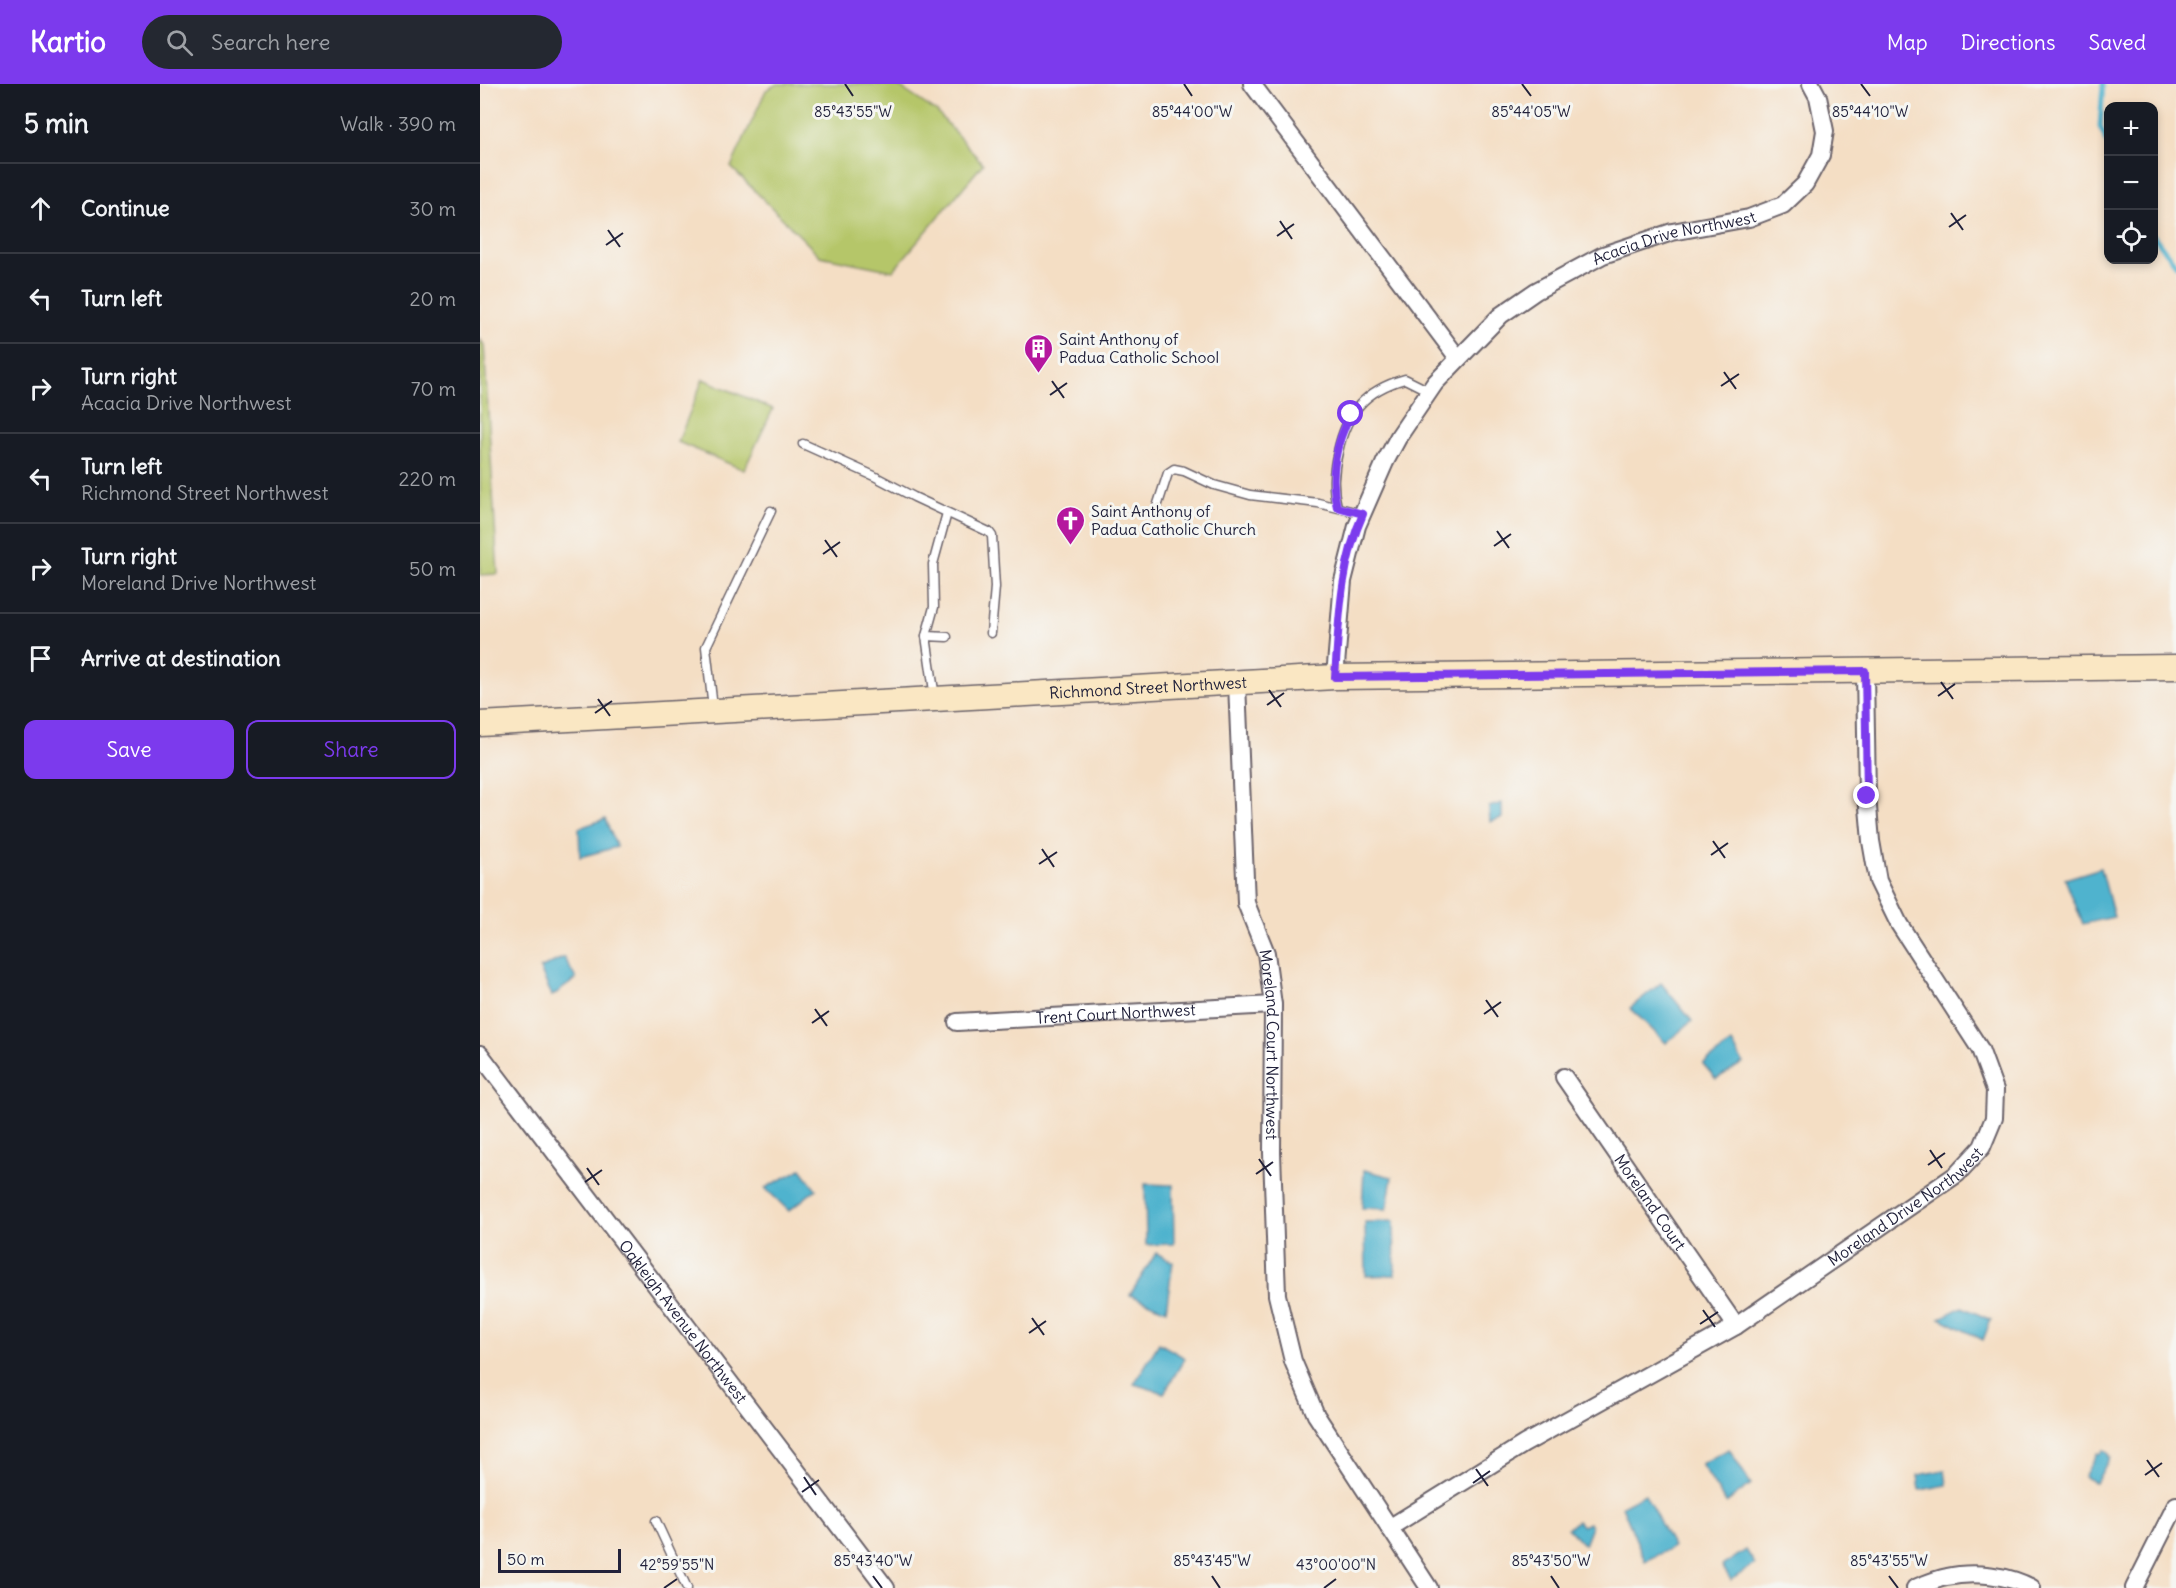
<!DOCTYPE html>
<meta charset="utf-8">
<style>
:root{--surface:#171b24;--page:#242831;--text:#f1f3f6;--muted:#9ea1a6;--line:#363941;--accent:#7c3aed}
body{margin:0;font-family:Delius,sans-serif;background:var(--page);color:var(--text)}
.controls{position:absolute;right:18px;top:18px;display:grid;overflow:hidden;border-radius:12px;box-shadow:0 3px 9px #0003}
.controls button{width:54px;height:54px;display:grid;place-items:center;padding:0;border:0;border-bottom:2px solid var(--line);background:var(--surface);color:var(--text);font:30px sans-serif}
.scale{position:absolute;left:18px;bottom:15px;width:123px;box-sizing:border-box;padding-left:6px;border:3px solid #22223b;border-top:0;font-size:16px;line-height:21px;white-space:nowrap;color:#22223b;-webkit-text-stroke:4px #f6f6f2;paint-order:stroke}
.stop{position:absolute;width:18px;height:18px;margin:-14px;border:4px solid #7c3aed;border-radius:50%;background:#fff}
.stop.end{background:#7c3aed;border-color:#fff;box-shadow:0 2px 6px #0008}
.list{margin:0;padding:0;list-style:none}
h2{display:flex;justify-content:space-between;align-items:center;height:78px;margin:0;padding:0 24px;font-size:26px}
h2 small{font-size:20px;font-weight:400;color:var(--muted)}
.list li{display:grid;grid-template-columns:39px 1fr auto;gap:18px;align-items:center;box-sizing:border-box;height:90px;padding:0 24px;border-top:2px solid var(--line)}
.list b{display:block;font-size:22px;white-space:nowrap}
.list p{margin:0;font-size:20px;white-space:nowrap;color:var(--muted)}
.list em{font-size:20px;font-style:normal;color:var(--muted)}
.actions{display:flex;gap:12px;padding:18px 24px}
.actions a{flex:1;padding:14px 0;border:2px solid var(--accent);border-radius:12px;text-align:center;font-size:21px;color:var(--accent)}
.actions .main{background:var(--accent);color:#fff}
.icon{flex:none;width:33px;height:33px;fill:none;stroke:currentColor;stroke-width:2;stroke-linecap:round;stroke-linejoin:round}
.map{position:relative;flex:none;width:1696px;height:1504px;overflow:hidden}
header{display:flex;align-items:center;gap:36px;box-sizing:border-box;height:84px;padding:0 30px;background:var(--accent);color:#fff}
header strong{font-size:28px}
nav{display:flex;gap:33px;margin-inline-start:auto;font-size:21px}
.search{width:420px;height:54px;background:var(--page);display:flex;align-items:center;gap:15px;box-sizing:border-box;padding:0 21px;border-radius:33px;color:var(--muted);font-size:22px}
main{display:flex}
aside{flex:1;background:var(--surface)}
.map>svg:first-child{display:block}
.green{fill:#b5c669;stroke:#6c7452;stroke-width:1.5}
.water{fill:#4fb3ce;stroke:#386a84;stroke-width:1.5}
.lines{fill:none;stroke-linecap:round;stroke-linejoin:round}
.stream{stroke:#4fb3ce;stroke-width:5}
.lane-casing{stroke:#6c646b;stroke-width:11}
.street-casing{stroke:#6c646b;stroke-width:20}
.secondary-casing{stroke:#6c646b;stroke-width:27}
.lane{stroke:#fff;stroke-width:8}
.street{stroke:#fff;stroke-width:16}
.secondary{stroke:#fae7c3;stroke-width:24}
.route{stroke:#7c3aed;stroke-width:8}
.ticks{fill:none;stroke:#22223b;stroke-width:2}
.labels{text-anchor:middle;stroke-width:6;stroke-linejoin:round;paint-order:stroke}
.street-label{font-size:16px;fill:#22223b;stroke:#f6f6f2}
.poi-label{font-size:16px;fill:#22223b;stroke:#f6f6f2;text-anchor:start}
.ticks-label{font-size:15px;text-anchor:middle;fill:#22223b;stroke:#f6f6f2;stroke-width:6;stroke-linejoin:round;paint-order:stroke}
</style>
<header>
<strong>Kartio</strong>
<div class="search"><svg class="icon" aria-label="search" viewBox="0 0 24 24"><circle cx="10" cy="10" r="6"/><path d="M15 15l6 6"/></svg>Search here</div>
<nav><a>Map</a><a>Directions</a><a>Saved</a></nav>
</header>
<main>
<aside>
<h2>5 min<small>Walk · 390 m</small></h2>
<ul class="list">
<li><svg class="icon" aria-label="ahead" viewBox="0 0 24 24"><path d="M12 20V5M6 11l6-6 6 6"/></svg><div><b>Continue</b></div><em>30 m</em></li>
<li><svg class="icon" aria-label="left" viewBox="0 0 24 24"><path d="M17 20v-9H6M10 6l-5 5 5 5"/></svg><div><b>Turn left</b></div><em>20 m</em></li>
<li><svg class="icon" aria-label="right" viewBox="0 0 24 24"><path d="M7 20v-9h11M14 6l5 5-5 5"/></svg><div><b>Turn right</b><p>Acacia Drive Northwest</p></div><em>70 m</em></li>
<li><svg class="icon" aria-label="left" viewBox="0 0 24 24"><path d="M17 20v-9H6M10 6l-5 5 5 5"/></svg><div><b>Turn left</b><p>Richmond Street Northwest</p></div><em>220 m</em></li>
<li><svg class="icon" aria-label="right" viewBox="0 0 24 24"><path d="M7 20v-9h11M14 6l5 5-5 5"/></svg><div><b>Turn right</b><p>Moreland Drive Northwest</p></div><em>50 m</em></li>
<li><svg class="icon" aria-label="arrive" viewBox="0 0 24 24"><path d="M6 21V4h12l-3 4 3 4H6"/></svg><div><b>Arrive at destination</b></div></li>
</ul>
<div class="actions"><a class="main">Save</a><a>Share</a></div>
</aside>
<div class="map">
<svg width="1696" height="1504" viewBox="0 0 1696 1504">
<rect width="100%" height="100%" fill="#f6f6f2"/>
<filter id="ink" filterUnits="userSpaceOnUse"><feTurbulence type="fractalNoise" baseFrequency=".0167" numOctaves="2"/><feDisplacementMap in="SourceGraphic" scale="12" xChannelSelector="R" yChannelSelector="G"/><feConvolveMatrix kernelMatrix="1 2 1 2 8 2 1 2 1" color-interpolation-filters="sRGB"/></filter>
<filter id="wash" filterUnits="userSpaceOnUse"><feTurbulence type="fractalNoise" baseFrequency=".008" numOctaves="4" result="noise"/><feDisplacementMap in="SourceGraphic" scale="24" xChannelSelector="R" yChannelSelector="G"/><feGaussianBlur stdDeviation="1.35" result="paint"/><feColorMatrix in="noise" values="0 0 0 0 0 0 0 0 0 0 0 0 0 0 0 0 0 1.4 0 .05"/><feComposite in="paint" operator="in"/></filter>
<g filter="url(#wash)">
<rect width="100%" height="100%" fill="#f4dec4"/>
<g class="green">
<polygon points="297,0 415,0 457,28 503,80 413,187 340,172 251,83 286,6"/>
<polygon points="0,255 4,261 18,490 0,491"/>
<polygon points="223,295 293,325 264,386 198,358"/>
</g>
<g class="water">
<polygon points="1022,719 1022,734 1010,738 1009,723"/>
<polygon points="125,735 137,763 100,773 99,744"/>
<polygon points="1621,784 1634,833 1603,840 1585,795"/>
<polygon points="84,873 96,895 72,912 60,885"/>
<polygon points="1181,899 1212,937 1186,959 1150,924"/>
<polygon points="1252,959 1263,979 1236,995 1223,980"/>
<polygon points="321,1085 336,1105 309,1127 285,1104"/>
<polygon points="884,1086 912,1093 907,1125 882,1124"/>
<polygon points="665,1100 693,1101 694,1160 666,1161"/>
<polygon points="914,1137 915,1191 886,1192 885,1138"/>
<polygon points="676,1169 693,1178 686,1226 650,1211"/>
<polygon points="1482,1223 1511,1236 1503,1256 1460,1234"/>
<polygon points="679,1259 705,1274 684,1309 654,1300"/>
<polygon points="1249,1365 1271,1400 1246,1419 1221,1380"/>
<polygon points="1623,1366 1629,1370 1628,1372 1630,1373 1616,1399 1604,1393 1617,1369 1621,1370"/>
<polygon points="1465,1386 1467,1401 1440,1406 1438,1391"/>
<polygon points="1165,1410 1193,1463 1165,1477 1142,1422"/>
<polygon points="1097,1437 1103,1442 1109,1439 1111,1443 1104,1461 1088,1444"/>
<polygon points="1266,1466 1275,1480 1251,1496 1242,1482"/>
</g>
<g class="lines">
<g class="stream">
<polyline points="1623,0 1620,43 1628,60"/>
<polyline points="1674,152 1696,181"/>
</g>
</g>
</g>
<g filter="url(#ink)">
<g class="lines">
<defs>
<g id="lane">
<polyline points="323,360 394,392 434,413 509,448 512,452 515,503 511,549"/>
<polyline points="677,423 688,389 694,385 704,387 734,401 770,411 838,419 883,430"/>
<path d="M857 423C852 404 853 387 858 368 866 329 885 306 925 295L949 307"/>
<polyline points="446,552 454,523 453,480 467,429"/>
<polyline points="455,614 446,552 467,553"/>
<polyline points="233,624 226,563 291,427"/>
<polyline points="176,1437 207,1504"/>
</g>
<g id="street">
<polyline points="772,0 978,274"/>
<path id="s1" d="M855 593 863 497 877 442 905 378 919 352 955 299 1021 231 1056 207 1123 171 1192 148 1269 134 1303 121 1325 100 1341 71 1345 47 1338 13 1331 0"/>
<path id="s2" d="M757 599 766 819 786 869 793 921 792 1069 797 1211 813 1277 836 1331 949 1504"/>
<path id="s3" d="M477 938 793 921"/>
<path id="s4" d="M0 970 406 1504"/>
<path id="s5" d="M1084 993 1256 1242"/>
<path id="s6" d="M909 1444 1044 1360 1256 1242 1477 1090 1502 1063 1514 1034 1515 1006 1500 965 1419 840 1398 797 1391 757 1387 712 1385 587"/>
<path d="M1435 1504C1445 1500 1456 1495 1467 1493 1493 1487 1529 1491 1552 1504"/>
<polyline points="1654,1504 1696,1421"/>
</g>
<g id="secondary">
<path id="s7" d="M0 640 855 593 1696 583"/>
</g>
</defs>
<use href="#lane" class="lane-casing"/>
<use href="#street" class="street-casing"/>
<use href="#secondary" class="secondary-casing"/>
<use href="#lane" class="lane"/>
<use href="#street" class="street"/>
<use href="#secondary" class="secondary"/>
</g>
</g>
<g class="lines" filter="url(#ink)">
<path class="route" d="M871 330C856 358 849 391 857 423L883 430C860 481 859 538 855 593L1385 587 1387 712"/>
</g>
<path class="ticks" d="M365 0 373 12M704 0 712 12M1042 0 1051 12M1381 0 1390 12M1471 129 1483 146M800 137 812 155M1469 143 1486 131M128 146 140 163M797 152 814 140M126 161 143 149M1244 288 1256 305M572 297 584 314M1241 302 1259 290M570 311 587 299M1017 447 1029 464M345 456 357 473M1014 462 1031 450M343 470 360 458M1461 598 1473 615M789 606 801 623M1458 612 1475 600M118 615 130 632M787 621 804 609M115 629 132 617M1233 757 1245 774M562 765 574 783M1231 771 1248 759M559 780 577 768M1006 916 1018 933M335 925 347 942M1004 930 1021 918M332 939 349 927M1450 1066 1462 1084M779 1075 791 1092M1448 1081 1465 1069M107 1084 119 1101M776 1090 793 1078M105 1098 122 1086M1223 1226 1235 1243M552 1234 564 1251M1220 1240 1238 1228M549 1249 566 1237M1667 1376 1679 1393M996 1385 1008 1402M1665 1391 1682 1379M324 1393 336 1411M993 1399 1010 1387M322 1408 339 1396M393 1492 402 1504M732 1492 740 1504M1071 1492 1079 1504M1409 1492 1418 1504M184 1504 197 1495M844 1504 856 1495"/>
<defs>
<symbol id="building-pin" viewBox="-11 -11 22 30"><path d="M0 17L-7.5 6A9.5 9.5 0 1 1 7.5 6Z" fill="#b5179e" stroke="#f6f6f2"/><path d="M-4-6H4V6H1V3H-1V6H-4ZM-2.5-4.3h1.7v1.8h-1.7ZM.8-4.3h1.7v1.8H.8ZM-2.5-1h1.7V.8h-1.7ZM.8-1h1.7V.8H.8Z" fill="#fff"/></symbol>
<symbol id="church-pin" viewBox="-11 -11 22 30"><path d="M0 17L-7.5 6A9.5 9.5 0 1 1 7.5 6Z" fill="#b5179e" stroke="#f6f6f2"/><path d="M-1.2-6h2.4v3.5h3.3v2.4h-3.3V6h-2.4V-.1h-3.3v-2.4h3.3Z" fill="#fff"/></symbol>
</defs>
<g fill-rule="evenodd">
<use href="#building-pin" x="542" y="248" width="33" height="45"/>
<use href="#church-pin" x="574" y="420" width="33" height="45"/>
</g>
<g class="labels">
<g class="street-label">
<text dy="6" stroke="none"><textPath href="#s1" startOffset="603">Acacia Drive Northwest</textPath></text>
<text dy="6" stroke="none"><textPath href="#s7" startOffset="669">Richmond Street Northwest</textPath></text>
<text dy="6" stroke="none"><textPath href="#s3" startOffset="159">Trent Court Northwest</textPath></text>
<text dy="6" stroke="none"><textPath href="#s2" startOffset="366">Moreland Court Northwest</textPath></text>
<text dy="6" stroke="none"><textPath href="#s5" startOffset="152">Moreland Court</textPath></text>
<text dy="6" stroke="none"><textPath href="#s6" startOffset="609">Moreland Drive Northwest</textPath></text>
<text dy="6" stroke="none"><textPath href="#s4" startOffset="336">Oakleigh Avenue Northwest</textPath></text>
</g>
<g class="poi-label">
<text x="579" y="261">Saint Anthony of<tspan x="579" dy="18">Padua Catholic School</tspan></text>
<text x="611" y="433">Saint Anthony of<tspan x="611" dy="18">Padua Catholic Church</tspan></text>
</g>
</g>
<g class="ticks-label">
<text x="373" y="33">85°43'55"W</text>
<text x="1051" y="33">85°44'05"W</text>
<text x="1390" y="33">85°44'10"W</text>
<text x="712" y="33">85°44'00"W</text>
<text x="393" y="1482">85°43'40"W</text>
<text x="732" y="1482">85°43'45"W</text>
<text x="1071" y="1482">85°43'50"W</text>
<text x="1409" y="1482">85°43'55"W</text>
<text x="197" y="1486">42°59'55"N</text>
<text x="856" y="1486">43°00'00"N</text>
</g>
</svg>
<div class="controls">
<button>+</button>
<button>−</button>
<button><svg class="icon" aria-label="locate" viewBox="0 0 24 24"><circle cx="12" cy="12" r="6"/><path d="M12 2v4M12 18v4M2 12h4M18 12h4"/></svg></button>
</div>
<div class="scale">50 m</div>
<div class="stop" style="left:871px;top:330px"></div>
<div class="stop end" style="left:1387px;top:712px"></div>
</div>
</main>
